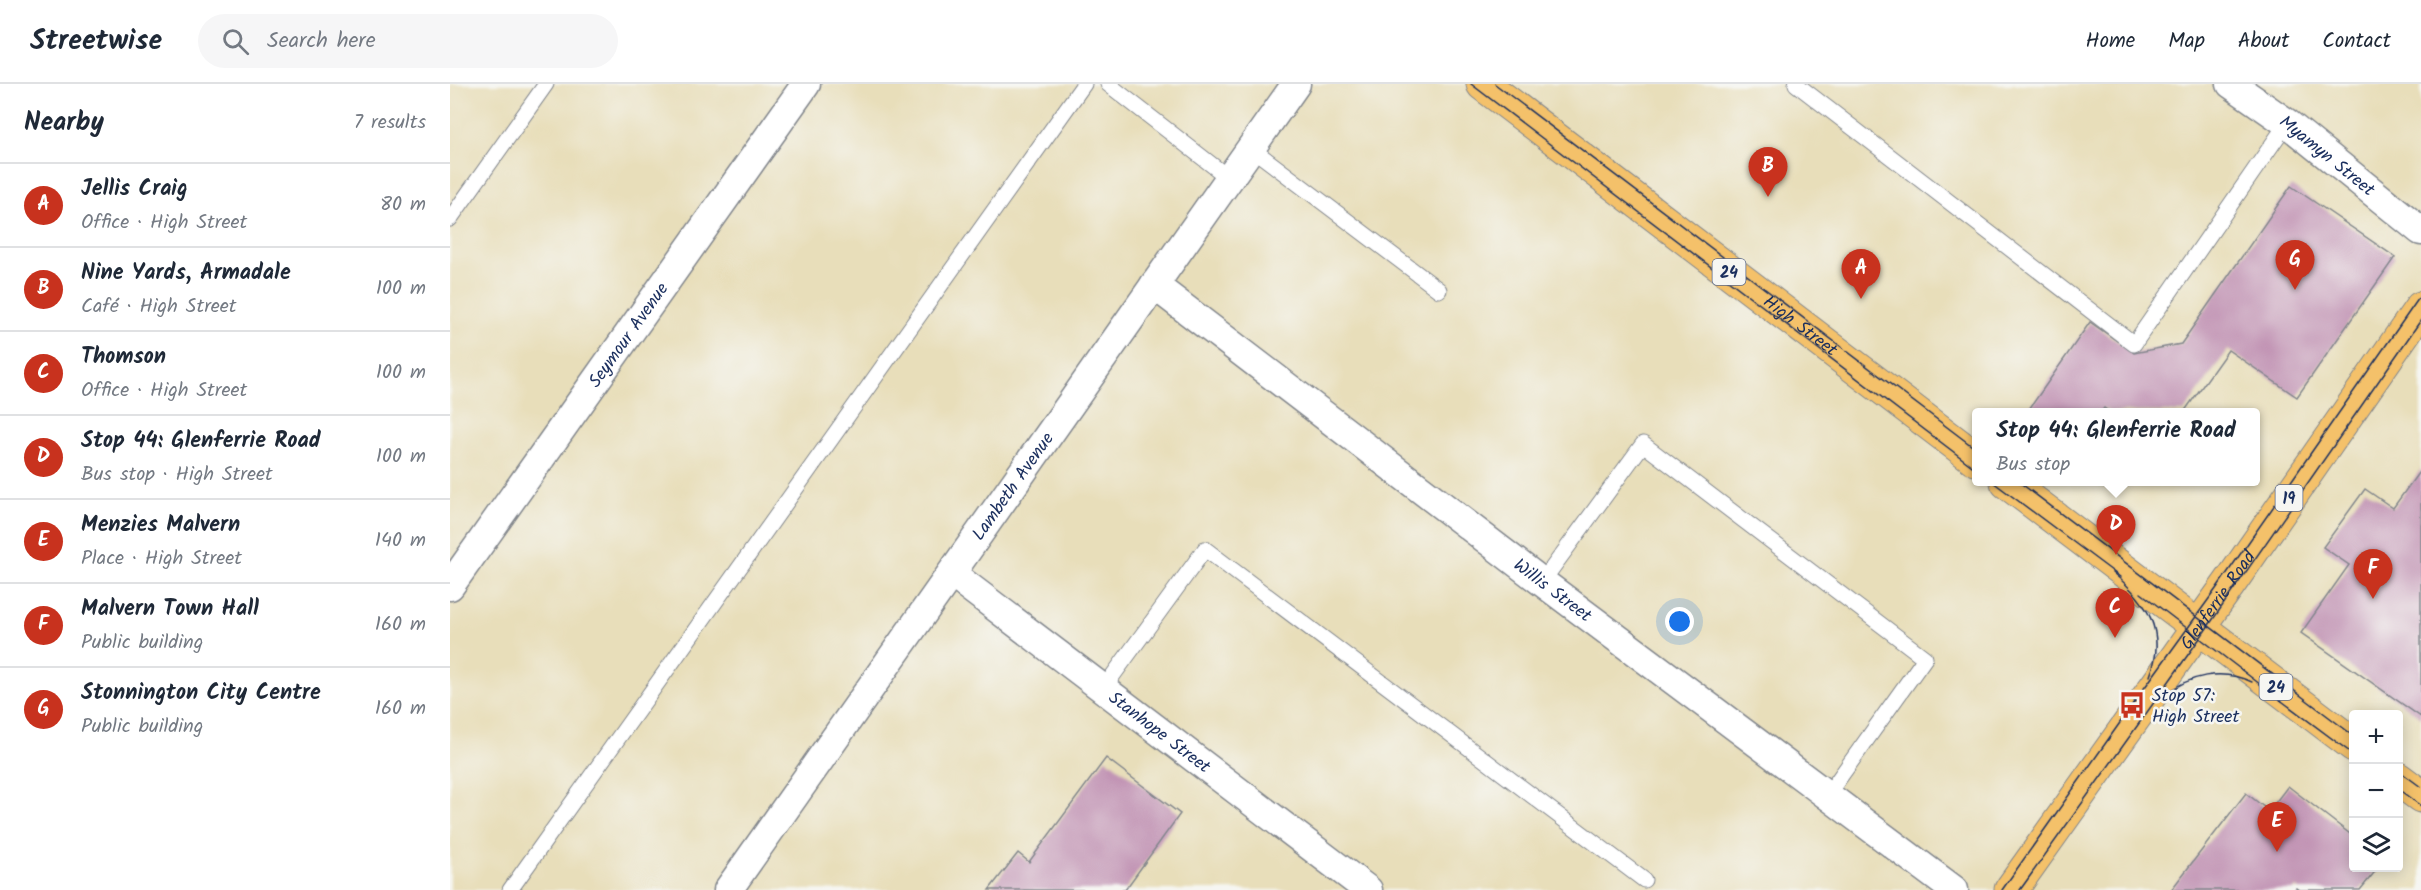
<!DOCTYPE html>
<meta charset="utf-8">
<style>
:root{--surface:#fff;--page:#f6f6f7;--text:#1f2937;--muted:#747a83;--line:#e0e1e3;--accent:#c8321e}
body{margin:0;font-family:Kalam,sans-serif;background:var(--page);color:var(--text)}
.controls{position:absolute;right:18px;bottom:18px;display:grid;overflow:hidden;border-radius:6px;box-shadow:0 3px 15px #0003}
.controls button{width:54px;height:54px;display:grid;place-items:center;padding:0;border:0;border-bottom:2px solid var(--line);background:var(--surface);color:var(--text);font:30px sans-serif}
.you{position:absolute;left:1230px;top:538px;width:21px;height:21px;margin:-15px;border:4px solid #fff;border-radius:50%;background:#1a73e8;box-shadow:0 0 0 9px #1a73e833}
.badge{display:grid;place-items:center;width:39px;height:39px;border-radius:50%;background:var(--accent);color:#fff;font-size:20px;font-weight:700}
.pin{position:absolute;translate:-50% -50px;filter:drop-shadow(0 2px 3px #0008)}
.pin::after{content:'';position:absolute;top:32px;width:21px;height:18px;background:inherit;clip-path:polygon(0 0,100% 0,50% 100%)}
.popup{position:absolute;left:1522px;top:324px;width:288px;height:78px;box-sizing:border-box;display:grid;place-content:center;border-radius:6px;background:var(--surface);filter:drop-shadow(0 2px 4px #0005);font-size:20px;white-space:nowrap;color:var(--muted)}
.popup b{font-size:22px;color:var(--text)}
.popup::after{content:'';position:absolute;left:50%;top:100%;margin-left:-12px;border:12px solid transparent;border-top-color:var(--surface)}
.list{margin:0;padding:0;list-style:none}
h2{display:flex;justify-content:space-between;align-items:center;height:78px;margin:0;padding:0 24px;font-size:26px}
h2 small{font-size:20px;font-weight:400;color:var(--muted)}
.list li{display:grid;grid-template-columns:39px 1fr auto;gap:18px;align-items:center;box-sizing:border-box;height:84px;padding:0 24px;border-top:2px solid var(--line)}
.list b{display:block;font-size:22px;white-space:nowrap}
.list p{margin:0;font-size:20px;white-space:nowrap;color:var(--muted)}
.list em{font-size:20px;font-style:normal;color:var(--muted)}
.icon{flex:none;width:33px;height:33px;fill:none;stroke:currentColor;stroke-width:2;stroke-linecap:round;stroke-linejoin:round}
.map{position:relative;flex:none;width:1971px;height:806px;overflow:hidden}
header{display:flex;align-items:center;gap:36px;box-sizing:border-box;height:84px;padding:0 30px;background:var(--surface);border-bottom:2px solid var(--line)}
header strong{font-size:28px}
nav{display:flex;gap:33px;margin-inline-start:auto;font-size:21px}
.search{width:420px;height:54px;background:var(--page);display:flex;align-items:center;gap:15px;box-sizing:border-box;padding:0 21px;border-radius:33px;color:var(--muted);font-size:22px}
main{display:flex}
aside{flex:1;background:var(--surface)}
.map>svg:first-child{display:block}
.building{fill:#c295b5}
.lines{fill:none;stroke-linecap:round;stroke-linejoin:round}
.service-casing{stroke:#82868c;stroke-width:17}
.minor-casing{stroke:#82868c;stroke-width:31}
.primary-casing{stroke:#82868c;stroke-width:35}
.service{stroke:#fff;stroke-width:15}
.minor{stroke:#fff;stroke-width:28}
.primary{stroke:#f4c16a;stroke-width:33}
.tram{stroke:#1b2f5e;stroke-width:1.5}
.labels{text-anchor:middle;stroke-width:5;stroke-linejoin:round;paint-order:stroke}
.shield{fill:#f6f6f2;stroke:#5d6b8a;stroke-width:1.5}
.shield-label{font-size:16px;font-weight:bold;fill:#1b2f5e}
.street-label{font-size:18px;fill:#1b2f5e;stroke:#f6f6f2}
.poi-label{font-size:18px;fill:#1b2f5e;stroke:#f6f6f2;text-anchor:start}
</style>
<header>
<strong>Streetwise</strong>
<div class="search"><svg class="icon" aria-label="search" viewBox="0 0 24 24"><circle cx="10" cy="10" r="6"/><path d="M15 15l6 6"/></svg>Search here</div>
<nav><a>Home</a><a>Map</a><a>About</a><a>Contact</a></nav>
</header>
<main>
<aside>
<h2>Nearby<small>7 results</small></h2>
<ul class="list">
<li><span class="badge">A</span><div><b>Jellis Craig</b><p>Office · High Street</p></div><em>80 m</em></li>
<li><span class="badge">B</span><div><b>Nine Yards, Armadale</b><p>Café · High Street</p></div><em>100 m</em></li>
<li><span class="badge">C</span><div><b>Thomson</b><p>Office · High Street</p></div><em>100 m</em></li>
<li><span class="badge">D</span><div><b>Stop 44: Glenferrie Road</b><p>Bus stop · High Street</p></div><em>100 m</em></li>
<li><span class="badge">E</span><div><b>Menzies Malvern</b><p>Place · High Street</p></div><em>140 m</em></li>
<li><span class="badge">F</span><div><b>Malvern Town Hall</b><p>Public building</p></div><em>160 m</em></li>
<li><span class="badge">G</span><div><b>Stonnington City Centre</b><p>Public building</p></div><em>160 m</em></li>
</ul>
</aside>
<div class="map">
<svg width="1971" height="806" viewBox="0 0 1971 806">
<rect width="100%" height="100%" fill="#f6f6f2"/>
<filter id="ink" filterUnits="userSpaceOnUse"><feTurbulence type="fractalNoise" baseFrequency=".0167" numOctaves="2"/><feDisplacementMap in="SourceGraphic" scale="12" xChannelSelector="R" yChannelSelector="G"/><feConvolveMatrix kernelMatrix="1 2 1 2 8 2 1 2 1" color-interpolation-filters="sRGB"/></filter>
<filter id="wash" filterUnits="userSpaceOnUse"><feTurbulence type="fractalNoise" baseFrequency=".008" numOctaves="4" result="noise"/><feDisplacementMap in="SourceGraphic" scale="24" xChannelSelector="R" yChannelSelector="G"/><feGaussianBlur stdDeviation="1.35" result="paint"/><feColorMatrix in="noise" values="0 0 0 0 0 0 0 0 0 0 0 0 0 0 0 0 0 1.4 0 .05"/><feComposite in="paint" operator="in"/></filter>
<g filter="url(#wash)">
<rect width="100%" height="100%" fill="#e8deba"/>
<g id="blocks">
<g class="building">
<polygon points="1841,102 1945,173 1847,313 1778,266 1734,328 1660,328 1654,324 1651,328 1577,328 1640,238 1684,269 1731,260"/>
<polygon points="1971,385 1971,633 1851,549 1899,481 1873,463 1915,405 1943,424"/>
<polygon points="656,674 730,730 675,806 539,806 568,769 579,778"/>
<polygon points="1838,702 1904,753 1904,784 1928,784 1910,806 1849,806 1846,804 1844,806 1721,806 1796,709 1819,727"/>
</g>
</g>
</g>
<g filter="url(#ink)">
<use href="#blocks" fill-opacity="0" stroke="#82868c" stroke-width="1.5"/>
<g class="lines">
<defs>
<g id="service">
<polyline points="658,0 780,95"/>
<polyline points="1346,0 1684,260 1837,39"/>
<polyline points="801,64 989,206"/>
<polyline points="0,135 96,0"/>
<polyline points="1092,498 1193,360 1475,574 1378,710"/>
<polyline points="653,605 755,465 1194,796"/>
<polyline points="60,806 634,0"/>
</g>
<g id="minor">
<path id="s1" d="M1781 0 1837 39 1971 147"/>
<path id="s2" d="M704 201 1092 498 1504 806"/>
<path id="s3" d="M502 490 918 806"/>
<path id="s4" d="M0 502 356 0"/>
<path id="s5" d="M278 806 846 0"/>
</g>
<g id="primary">
<path id="s6" d="M1033 0 1526 375"/>
<polyline points="1557,398 1904,661"/>
<polyline points="1948,695 1971,712"/>
<path id="s7" d="M1561 806 1782 496 1971 224"/>
</g>
</defs>
<use href="#service" class="service-casing"/>
<use href="#minor" class="minor-casing"/>
<use href="#primary" class="primary-casing"/>
<use href="#service" class="service"/>
<use href="#minor" class="minor"/>
<use href="#primary" class="primary"/>
<g class="tram">
<polyline points="1021,0 1526,385"/>
<polyline points="1045,0 1526,365"/>
<polyline points="1543,398 1670,493"/>
<polyline points="1569,398 1904,652"/>
<path d="M1663 489C1697 517 1717 547 1700 592"/>
<polyline points="1691,509 1832,617"/>
<path d="M1713 612C1739 591 1771 584 1802 598"/>
<polyline points="1825,612 1904,671"/>
<polyline points="1682,621 1766,505 1971,211"/>
<polyline points="1948,686 1971,703"/>
<polyline points="1948,705 1971,722"/>
<polyline points="1552,806 1686,616"/>
<polyline points="1570,806 1750,554 1971,236"/>
</g>
</g>
</g>
<defs>
<symbol id="bus-bare" viewBox="-9 -9 18 18"><path d="M-5-6H5V4H4V6H2V4H-2V6H-4V4H-5ZM-3.5-4V0h7V-4ZM-3.5 1.2v1.5H-2V1.2ZM2 1.2v1.5H3.5V1.2Z" fill="#c8321e" stroke="#f6f6f2" stroke-width="2.5" paint-order="stroke"/></symbol>
</defs>
<g fill-rule="evenodd">
<use href="#bus-bare" x="1663" y="602" width="38" height="38"/>
</g>
<g class="labels">
<g class="shield">
<rect x="1262.5" y="175" width="33" height="26" rx="4.5"/>
<rect x="1825.5" y="401" width="27" height="26" rx="4.5"/>
<rect x="1809.5" y="590" width="33" height="26" rx="4.5"/>
</g>
<g class="shield-label">
<text x="1279" y="194">24</text>
<text x="1839" y="420">19</text>
<text x="1826" y="609">24</text>
</g>
<g class="street-label">
<text dy="6" stroke="none"><textPath href="#s1" startOffset="120">Myamyn Street</textPath></text>
<text dy="6" stroke="none"><textPath href="#s6" startOffset="399">High Street</textPath></text>
<text dy="6" stroke="none"><textPath href="#s4" startOffset="308">Seymour Avenue</textPath></text>
<text dy="6" stroke="none"><textPath href="#s5" startOffset="494">Lambeth Avenue</textPath></text>
<text dy="6" stroke="none"><textPath href="#s2" startOffset="502">Willis Street</textPath></text>
<text dy="6" stroke="none"><textPath href="#s7" startOffset="356">Glenferrie Road</textPath></text>
<text dy="6" stroke="none"><textPath href="#s3" startOffset="261">Stanhope Street</textPath></text>
</g>
<g class="poi-label">
<text x="1702" y="617">Stop 57:<tspan x="1702" dy="21">High Street</tspan></text>
</g>
</g>
</svg>
<div class="controls">
<button>+</button>
<button>−</button>
<button><svg class="icon" aria-label="layers" viewBox="0 0 24 24"><path d="M12 4l9 5-9 5-9-5zM3 14l9 5 9-5"/></svg></button>
</div>
<div class="you"></div>
<div class="pin badge" style="left:1411px;top:215px">A</div>
<div class="pin badge" style="left:1318px;top:113px">B</div>
<div class="pin badge" style="left:1665px;top:554px">C</div>
<div class="pin badge" style="left:1666px;top:471px">D</div>
<div class="popup"><b>Stop 44: Glenferrie Road</b>Bus stop</div>
<div class="pin badge" style="left:1827px;top:768px">E</div>
<div class="pin badge" style="left:1923px;top:515px">F</div>
<div class="pin badge" style="left:1845px;top:206px">G</div>
</div>
</main>
